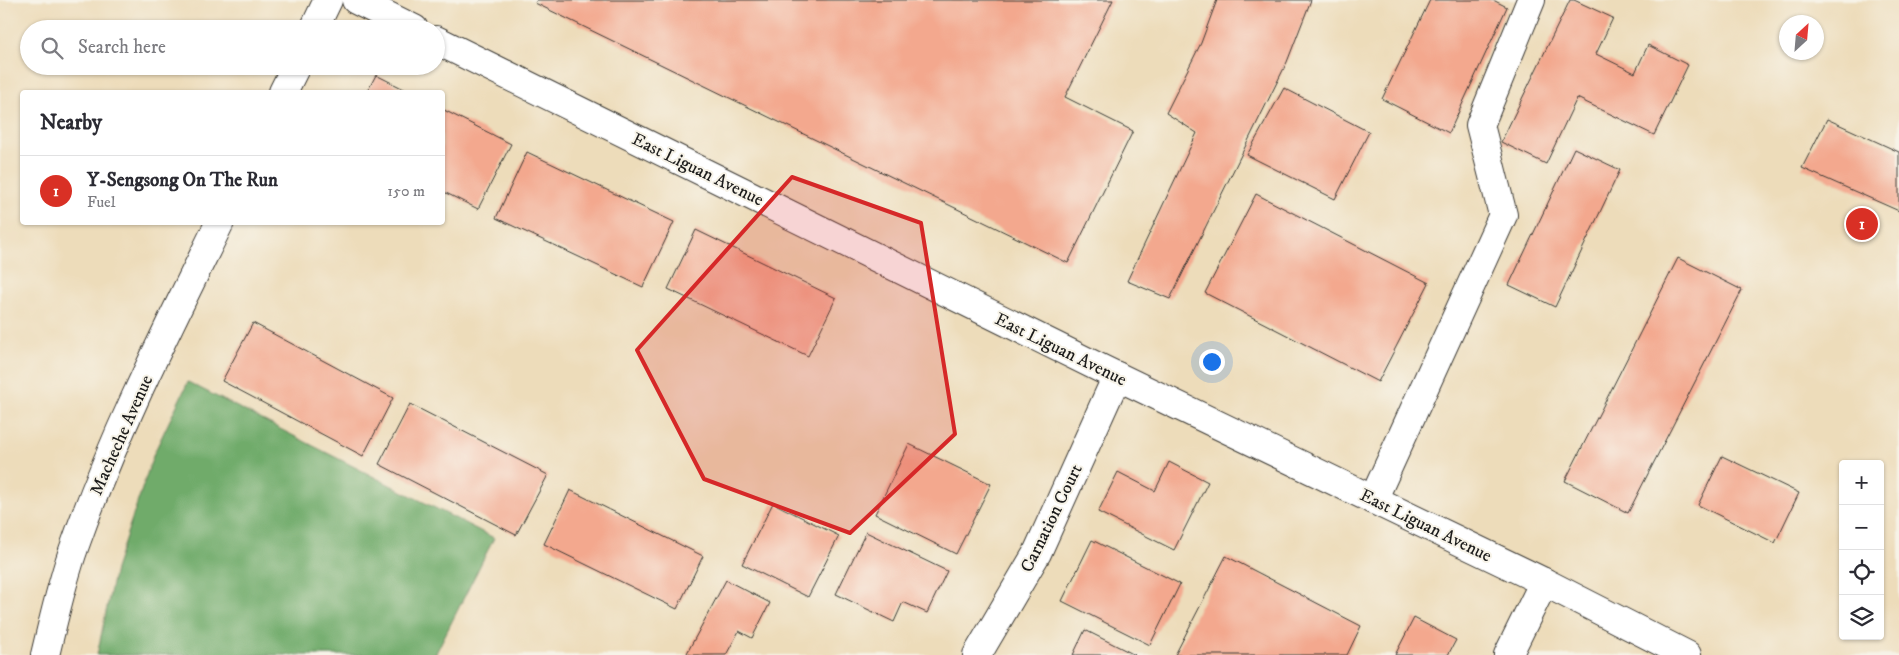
<!DOCTYPE html>
<meta charset="utf-8">
<style>
:root{--surface:#fff;--page:#f2f2f3;--text:#2b2b33;--muted:#7c7c81;--line:#e1e1e2;--accent:#d93025}
body{margin:0;font-family:"IM FELL DW Pica",serif;background:var(--page);color:var(--text)}
.controls{position:absolute;right:15px;bottom:15px;display:grid;overflow:hidden;border-radius:5px;box-shadow:0 1px 4px #0004}
.controls button{width:45px;height:45px;display:grid;place-items:center;padding:0;border:0;border-bottom:1px solid var(--line);background:var(--surface);color:var(--text);font:25px sans-serif}
.compass{position:absolute;left:1779px;top:15px;width:45px;height:45px;border-radius:50%;background:var(--surface);box-shadow:0 1px 4px #0004;rotate:26deg}
.you{position:absolute;left:1211px;top:361px;width:18px;height:18px;margin:-12px;border:4px solid #fff;border-radius:50%;background:#1a73e8;box-shadow:0 0 0 8px #1a73e833}
.badge{display:grid;place-items:center;width:32px;height:32px;border-radius:50%;background:var(--accent);color:#fff;font-size:16px;font-weight:700}
.pin{position:absolute;translate:-50% -50%;border:2px solid #fff;box-shadow:0 1px 5px #0006}
.list{margin:0;padding:0;list-style:none}
h2{display:flex;justify-content:space-between;align-items:center;height:65px;margin:0;padding:0 20px;font-size:21px}
h2 small{font-size:16px;font-weight:400;color:var(--muted)}
.list li{display:grid;grid-template-columns:32px 1fr auto;gap:15px;align-items:center;box-sizing:border-box;height:70px;padding:0 20px;border-top:1px solid var(--line)}
.list b{display:block;font-size:19px;white-space:nowrap}
.list p{margin:0;font-size:16px;white-space:nowrap;color:var(--muted)}
.list em{font-size:16px;font-style:normal;color:var(--muted)}
.icon{flex:none;width:28px;height:28px;fill:none;stroke:currentColor;stroke-width:2;stroke-linecap:round;stroke-linejoin:round}
.map{position:relative;flex:none;width:1899px;height:655px;overflow:hidden}
.search{position:absolute;background:var(--surface);box-shadow:0 1px 4px #0004;left:20px;top:20px;width:425px;height:55px;display:flex;align-items:center;gap:12px;box-sizing:border-box;padding:0 18px;border-radius:28px;color:var(--muted);font-size:19px}
.panel{position:absolute;background:var(--surface);box-shadow:0 1px 4px #0004;left:20px;top:90px;width:425px;height:135px;border-radius:5px}
.map>svg:first-child{display:block}
.forest{fill:#6fab6b;stroke:#466444}
.building{fill:#f3a88e}
.lines{fill:none;stroke-linecap:round;stroke-linejoin:round}
.minor-casing{stroke:#3b3934;stroke-width:30}
.major-casing{stroke:#3b3934;stroke-width:30}
.minor{stroke:#fff;stroke-width:28}
.major{stroke:#fff;stroke-width:28}
.marked{fill:#d62828;fill-opacity:0.2;stroke:#d62828;stroke-width:4;stroke-linejoin:round}
.labels{text-anchor:middle;stroke-width:4;stroke-linejoin:round;paint-order:stroke}
.street-label{font-size:18px;fill:#1c1c1c;stroke:#f7f3e8}
</style>
<div class="map">
<svg width="1899" height="655" viewBox="0 0 1899 655">
<rect width="100%" height="100%" fill="#f7f3e8"/>
<filter id="ink" filterUnits="userSpaceOnUse"><feTurbulence type="fractalNoise" baseFrequency=".02" numOctaves="2"/><feDisplacementMap in="SourceGraphic" scale="10" xChannelSelector="R" yChannelSelector="G"/><feConvolveMatrix kernelMatrix="1 2 1 2 8 2 1 2 1" color-interpolation-filters="sRGB"/></filter>
<filter id="wash" filterUnits="userSpaceOnUse"><feTurbulence type="fractalNoise" baseFrequency=".0096" numOctaves="4" result="noise"/><feDisplacementMap in="SourceGraphic" scale="20" xChannelSelector="R" yChannelSelector="G"/><feGaussianBlur stdDeviation="1.12" result="paint"/><feColorMatrix in="noise" values="0 0 0 0 0 0 0 0 0 0 0 0 0 0 0 0 0 1.4 0 .05"/><feComposite in="paint" operator="in"/></filter>
<g filter="url(#wash)">
<rect width="100%" height="100%" fill="#eddcba"/>
<polygon class="forest" points="188,382 494,538 435,655 97,655 115,569 154,453"/>
<g id="blocks">
<g class="building">
<polygon points="537,0 1113,0 1065,97 1133,131 1068,263 535,3"/>
<polygon points="1217,0 1311,0 1287,62 1170,299 1127,281 1197,133 1166,113 1201,43"/>
<polygon points="1430,0 1493,0 1507,7 1449,133 1382,99"/>
<polygon points="1570,0 1574,0 1613,18 1596,54 1635,73 1648,45 1688,65 1654,135 1577,98 1546,164 1501,142"/>
<polygon points="376,75 410,92 367,92"/>
<polygon points="1284,88 1369,132 1335,199 1247,155"/>
<polygon points="442,109 511,144 478,209 442,191"/>
<polygon points="1827,119 1899,152 1899,211 1802,168"/>
<polygon points="1574,148 1620,170 1555,307 1509,285"/>
<polygon points="527,152 674,222 643,287 496,218"/>
<polygon points="1256,194 1429,283 1378,382 1205,293"/>
<polygon points="696,230 836,298 808,356 668,289"/>
<polygon points="1678,258 1742,290 1628,513 1565,481"/>
<polygon points="253,323 393,398 363,456 222,381"/>
<polygon points="410,404 548,475 516,535 379,464"/>
<polygon points="909,444 991,484 956,554 875,514"/>
<polygon points="1722,456 1799,493 1775,543 1698,505"/>
<polygon points="1169,462 1208,482 1174,550 1098,512 1118,472 1155,491"/>
<polygon points="570,490 703,556 677,609 544,544"/>
<polygon points="773,503 839,536 808,597 742,564"/>
<polygon points="866,532 947,571 927,613 903,602 894,622 836,594"/>
<polygon points="1092,540 1180,584 1150,645 1062,601"/>
<polygon points="1226,556 1361,626 1347,655 1175,655"/>
<polygon points="726,580 770,603 752,638 739,631 726,655 691,655 687,653"/>
<polygon points="1414,618 1456,640 1448,655 1395,655"/>
<polygon points="1085,630 1135,655 1073,655"/>
</g>
</g>
</g>
<g filter="url(#ink)">
<use href="#blocks" fill-opacity="0" stroke="#3b3934" stroke-width="1"/>
<g class="lines">
<defs>
<g id="minor">
<polyline points="356,0 414,29"/>
<polyline points="436,40 1102,369 1544,582 1687,655"/>
<polyline points="1373,500 1503,215 1480,125 1531,0"/>
<polyline points="977,655 1037,553 1117,376"/>
<polyline points="1508,655 1544,582"/>
</g>
<g id="major">
<polyline points="314,29 328,0"/>
<polyline points="283,92 296,66"/>
<path d="M45 655C54 618 62 581 75 545 114 434 168 328 220 222"/>
</g>
</defs>
<use href="#minor" class="minor-casing"/>
<use href="#major" class="major-casing"/>
<use href="#minor" class="minor"/>
<use href="#major" class="major"/>
</g>
</g>
<path class="marked" d="M792 177 921 223 955 434 850 533 704 479 637 350Z"/>
<g class="labels">
<g class="street-label">
<text transform="translate(698 169) rotate(26)" y="6">East Liguan Avenue</text>
<text transform="translate(1061 349) rotate(26)" y="6">East Liguan Avenue</text>
<text transform="translate(121 435) rotate(-66)" y="6">Macheche Avenue</text>
<text transform="translate(1051 518) rotate(-64)" y="6">Carnation Court</text>
<text transform="translate(1426 525) rotate(26)" y="6">East Liguan Avenue</text>
</g>
</g>
</svg>
<div class="controls">
<button>+</button>
<button>−</button>
<button><svg class="icon" aria-label="locate" viewBox="0 0 24 24"><circle cx="12" cy="12" r="6"/><path d="M12 2v4M12 18v4M2 12h4M18 12h4"/></svg></button>
<button><svg class="icon" aria-label="layers" viewBox="0 0 24 24"><path d="M12 4l9 5-9 5-9-5zM3 14l9 5 9-5"/></svg></button>
</div>
<svg class="compass" viewBox="-18 -18 36 36"><path d="M0-13l5 13h-10z" fill="#e53935"/><path d="M0 13l5-13h-10z" fill="#7c7c81"/></svg>
<div class="you"></div>
<div class="pin badge" style="left:1862px;top:224px">1</div>
<div class="search"><svg class="icon" aria-label="search" viewBox="0 0 24 24"><circle cx="10" cy="10" r="6"/><path d="M15 15l6 6"/></svg>Search here</div>
<section class="panel">
<h2>Nearby<small></small></h2>
<ul class="list">
<li><span class="badge">1</span><div><b>Y-Sengsong On The Run</b><p>Fuel</p></div><em>150 m</em></li>
</ul>
</section>
</div>
